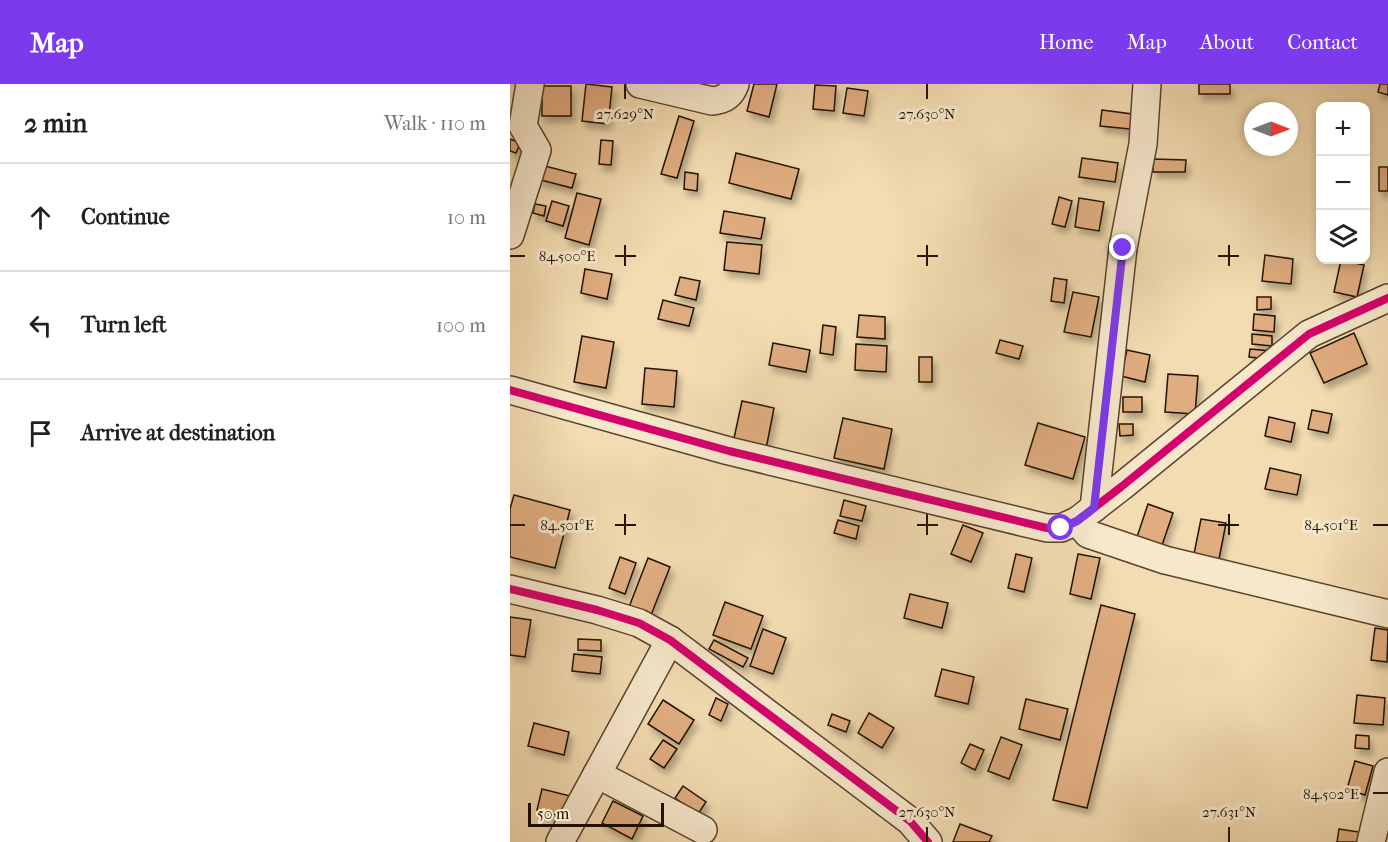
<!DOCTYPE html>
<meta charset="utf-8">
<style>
:root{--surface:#fff;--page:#f6f6f6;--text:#202124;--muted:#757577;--line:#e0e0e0;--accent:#7c3aed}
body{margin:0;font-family:"IM FELL French Canon",serif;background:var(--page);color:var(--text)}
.controls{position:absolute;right:18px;top:18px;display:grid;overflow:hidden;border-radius:12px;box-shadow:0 3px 9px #0003}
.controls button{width:54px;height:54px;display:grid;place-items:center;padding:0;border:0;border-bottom:2px solid var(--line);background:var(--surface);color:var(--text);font:30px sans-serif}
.compass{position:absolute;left:734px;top:18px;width:54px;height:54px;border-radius:50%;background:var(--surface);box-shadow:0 3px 9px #0003;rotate:90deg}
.scale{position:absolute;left:18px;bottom:15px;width:136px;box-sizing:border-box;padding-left:6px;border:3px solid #231200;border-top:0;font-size:16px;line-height:21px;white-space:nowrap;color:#231200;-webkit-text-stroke:4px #f7e8cc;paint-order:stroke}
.stop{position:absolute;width:18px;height:18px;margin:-14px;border:4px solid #7c3aed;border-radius:50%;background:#fff}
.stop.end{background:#7c3aed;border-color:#fff;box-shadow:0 2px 6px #0008}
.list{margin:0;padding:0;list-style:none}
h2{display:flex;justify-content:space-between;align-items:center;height:78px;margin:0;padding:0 24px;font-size:26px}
h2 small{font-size:20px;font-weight:400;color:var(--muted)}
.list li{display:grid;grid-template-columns:39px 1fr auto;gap:18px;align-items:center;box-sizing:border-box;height:108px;padding:0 24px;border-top:2px solid var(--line)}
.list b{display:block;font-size:22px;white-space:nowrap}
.list em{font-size:20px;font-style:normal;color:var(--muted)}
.icon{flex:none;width:33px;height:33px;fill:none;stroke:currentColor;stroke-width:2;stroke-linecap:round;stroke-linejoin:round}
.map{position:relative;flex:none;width:878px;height:758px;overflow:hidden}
header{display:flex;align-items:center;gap:36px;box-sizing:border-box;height:84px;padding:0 30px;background:var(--accent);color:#fff}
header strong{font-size:28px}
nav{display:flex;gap:33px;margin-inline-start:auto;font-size:21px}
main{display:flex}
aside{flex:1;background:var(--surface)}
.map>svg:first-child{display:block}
.building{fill:#e0ad80;stroke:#231200;stroke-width:1.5;filter:url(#shadow)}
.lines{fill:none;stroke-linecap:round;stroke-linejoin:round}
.minor-casing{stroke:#57442c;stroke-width:30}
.minor{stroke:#f7e8cc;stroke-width:27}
.cycleway-casing{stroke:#f7e8cc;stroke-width:11}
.cycleway{stroke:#d6006c;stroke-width:8}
.route{stroke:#7c3aed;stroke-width:8}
.ticks{fill:none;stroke:#231200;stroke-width:2}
.ticks-label{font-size:15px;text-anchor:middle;fill:#231200;stroke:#f7e8cc;stroke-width:6;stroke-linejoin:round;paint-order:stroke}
</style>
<header>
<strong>Map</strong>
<nav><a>Home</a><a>Map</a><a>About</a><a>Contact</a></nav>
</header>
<main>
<aside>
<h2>2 min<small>Walk · 110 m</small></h2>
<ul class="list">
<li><svg class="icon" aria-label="ahead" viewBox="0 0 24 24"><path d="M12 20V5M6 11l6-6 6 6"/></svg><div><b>Continue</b></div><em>10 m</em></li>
<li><svg class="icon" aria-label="left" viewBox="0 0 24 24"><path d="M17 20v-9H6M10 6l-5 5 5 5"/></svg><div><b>Turn left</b></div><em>100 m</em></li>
<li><svg class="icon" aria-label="arrive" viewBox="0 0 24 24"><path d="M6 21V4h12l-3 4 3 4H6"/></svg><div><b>Arrive at destination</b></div></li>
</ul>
</aside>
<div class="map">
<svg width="878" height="758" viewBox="0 0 878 758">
<defs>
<filter id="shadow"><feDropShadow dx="3.5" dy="6" stdDeviation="3" flood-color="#0004"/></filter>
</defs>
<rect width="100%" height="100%" fill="#f3dcb1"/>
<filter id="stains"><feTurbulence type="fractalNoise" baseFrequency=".00333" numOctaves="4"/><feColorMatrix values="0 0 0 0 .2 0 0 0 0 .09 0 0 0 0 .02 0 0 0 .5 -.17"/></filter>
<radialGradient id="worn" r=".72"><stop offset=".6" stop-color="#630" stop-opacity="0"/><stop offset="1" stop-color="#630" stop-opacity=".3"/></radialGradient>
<g class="building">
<polygon points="76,0 102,3 98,40 72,37"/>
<polygon points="244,0 267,0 259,33 237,27"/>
<rect x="689" y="0" width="31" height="10"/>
<polygon points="870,0 878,0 878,11 868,8"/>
<polygon points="305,1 326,2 324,27 303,25"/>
<rect x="32" y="2" width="29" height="30"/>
<polygon points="337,4 358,7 354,32 333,29"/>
<polygon points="592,26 622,30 620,45 590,42"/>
<polygon points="169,32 184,37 167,94 151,90"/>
<polygon points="0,55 10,59 6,69 0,67"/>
<polygon points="91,56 103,57 101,81 89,80"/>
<polygon points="226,69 289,85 281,115 219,99"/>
<polygon points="572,74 608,79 605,98 569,93"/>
<polygon points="643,75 676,76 675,88 643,88"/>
<polygon points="31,81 66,90 62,104 27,95"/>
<rect x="869" y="83" width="9" height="24"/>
<polygon points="175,88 188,90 187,107 174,105"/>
<polygon points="67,109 91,115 79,161 55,154"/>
<polygon points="549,113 562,117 555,143 542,140"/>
<polygon points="569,114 594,118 589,147 565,143"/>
<polygon points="42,117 59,122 53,142 36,137"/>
<polygon points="25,120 36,122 34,132 23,129"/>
<polygon points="214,127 255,134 251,155 210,149"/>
<polygon points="217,158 252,161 249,190 214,186"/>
<polygon points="755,171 783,175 781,200 752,197"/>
<polygon points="831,176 854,181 847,213 824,208"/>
<polygon points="75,185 102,190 97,215 71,209"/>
<polygon points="170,193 190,197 186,216 165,211"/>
<polygon points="544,194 557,196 554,219 541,217"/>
<polygon points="563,208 589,213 581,253 554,248"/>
<polygon points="747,213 761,213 761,225 747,226"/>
<polygon points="153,216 184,224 179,242 148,235"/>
<polygon points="744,230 765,232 764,248 743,246"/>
<polygon points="349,231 375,233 375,255 347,253"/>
<polygon points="313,241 326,243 323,271 310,269"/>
<polygon points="844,249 857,280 814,299 800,269"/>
<polygon points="742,250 762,252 762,262 742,260"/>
<polygon points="72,252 104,258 96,304 64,298"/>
<polygon points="490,256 513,262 509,275 486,269"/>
<polygon points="263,259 300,266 296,288 259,281"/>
<polygon points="346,260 377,262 376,288 345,286"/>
<polygon points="740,265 761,267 760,275 739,273"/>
<polygon points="617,266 640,271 635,298 611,292"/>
<rect x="409" y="273" width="13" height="25"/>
<polygon points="135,284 167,287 164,323 132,320"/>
<polygon points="658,290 688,292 685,330 655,328"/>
<rect x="613" y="313" width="19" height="15"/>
<polygon points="232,317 264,324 256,365 223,359"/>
<polygon points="802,326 822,330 818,349 798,345"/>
<polygon points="759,333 785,339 781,358 755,352"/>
<polygon points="333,334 382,345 374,385 324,374"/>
<polygon points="528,339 575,353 563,395 515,381"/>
<polygon points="609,340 623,340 623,351 610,352"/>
<polygon points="760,384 791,391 787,411 755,405"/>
<polygon points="4,411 60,426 45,484 0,473 0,425"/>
<polygon points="334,416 356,422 352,437 330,432"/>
<polygon points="638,420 663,429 651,464 626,456"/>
<polygon points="691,435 716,439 709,475 684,470"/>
<polygon points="328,436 349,442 346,455 324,449"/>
<polygon points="453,441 473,449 461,478 441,470"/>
<polygon points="506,470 522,474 514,508 498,504"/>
<polygon points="568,470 590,474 581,515 560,510"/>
<polygon points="110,473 126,479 115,510 99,504"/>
<polygon points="138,474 160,483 141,531 119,523"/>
<polygon points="400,510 438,519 432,544 394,534"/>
<polygon points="215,518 253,532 241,565 203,551"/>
<polygon points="591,521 625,530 577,724 543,716"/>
<polygon points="0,533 21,536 15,573 0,571"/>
<polygon points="865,544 878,546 877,578 861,576"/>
<polygon points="253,545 276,554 263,590 240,582"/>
<polygon points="68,555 91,556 91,567 68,566"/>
<polygon points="204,556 238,574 233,583 199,565"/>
<polygon points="64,570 92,573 90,590 62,587"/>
<polygon points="432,585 464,593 458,620 425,612"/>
<polygon points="847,611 875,614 873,641 844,639"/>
<polygon points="206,614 218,620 211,637 199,631"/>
<polygon points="516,615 558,625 550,656 509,645"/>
<polygon points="153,616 184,636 169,660 138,640"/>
<polygon points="359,629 384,644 372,664 348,649"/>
<polygon points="322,630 340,637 336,648 318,641"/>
<polygon points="24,639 59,648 54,671 18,662"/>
<polygon points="846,651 859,652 859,665 845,664"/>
<polygon points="491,653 512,661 499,695 478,687"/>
<polygon points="153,656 167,665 154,684 140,675"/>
<polygon points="460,660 474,666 465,686 451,679"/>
<polygon points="845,677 863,682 855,711 837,705"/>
<polygon points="173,702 196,718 188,730 165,714"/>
<polygon points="32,705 64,713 59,734 27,726"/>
<polygon points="103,717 133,732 122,755 92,739"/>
<polygon points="450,740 482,752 479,758 443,758"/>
<polygon points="829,745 849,748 847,758 827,758"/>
</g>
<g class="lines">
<defs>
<g id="minor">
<path d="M130 0 202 17C214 16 221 12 225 0"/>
<polyline points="0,151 27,66 13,42 20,0"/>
<polyline points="0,306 219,367 537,444 551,444 567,437 611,403 799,250 878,214"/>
<polyline points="584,424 613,164 633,60 637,0"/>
<polyline points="567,437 578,450 655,476 878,530"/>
<polyline points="0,505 87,526 129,539 160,556 400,737 418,758"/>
<polyline points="87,690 193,746"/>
<polyline points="50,758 160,556"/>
<polyline points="861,758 878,688"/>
</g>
</defs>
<use href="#minor" class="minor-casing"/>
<use href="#minor" class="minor"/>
<defs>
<g id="cycleway">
<polyline points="0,306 219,367 537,444 551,444 567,437 611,403 799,250 878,214"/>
<polyline points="0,505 87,526 129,539 160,556 400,737 418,758"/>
</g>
</defs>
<use href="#cycleway" class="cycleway-casing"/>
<use href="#cycleway" class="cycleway"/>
</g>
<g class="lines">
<polyline class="route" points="551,444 567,437 584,424 613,164"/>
</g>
<path class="ticks" d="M115 0V15M417 0V15M115 161V182M417 161V182M719 161V182M0 172H15M105 172H126M407 172H428M708 172H729M115 430V451M417 430V451M719 430V451M0 441H15M105 441H126M407 441H428M708 441H729M863 441H878M863 709H878M417 743V758M719 743V758"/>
<g class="ticks-label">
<text x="115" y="35">27.629°N</text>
<text x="417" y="35">27.630°N</text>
<text x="57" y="177">84.500°E</text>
<text x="821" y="446">84.501°E</text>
<text x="57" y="446">84.501°E</text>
<text x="821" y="715">84.502°E</text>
<text x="417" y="733">27.630°N</text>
<text x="719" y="733">27.631°N</text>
</g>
<rect width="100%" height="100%" filter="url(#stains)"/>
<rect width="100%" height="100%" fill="url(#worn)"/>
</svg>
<div class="controls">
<button>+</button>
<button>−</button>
<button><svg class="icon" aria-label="layers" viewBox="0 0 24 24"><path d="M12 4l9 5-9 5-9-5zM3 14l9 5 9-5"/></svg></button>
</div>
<svg class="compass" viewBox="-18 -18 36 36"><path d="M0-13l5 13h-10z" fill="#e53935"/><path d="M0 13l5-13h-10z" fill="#757577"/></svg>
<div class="scale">50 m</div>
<div class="stop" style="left:551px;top:444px"></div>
<div class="stop end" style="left:613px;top:164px"></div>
</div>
</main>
